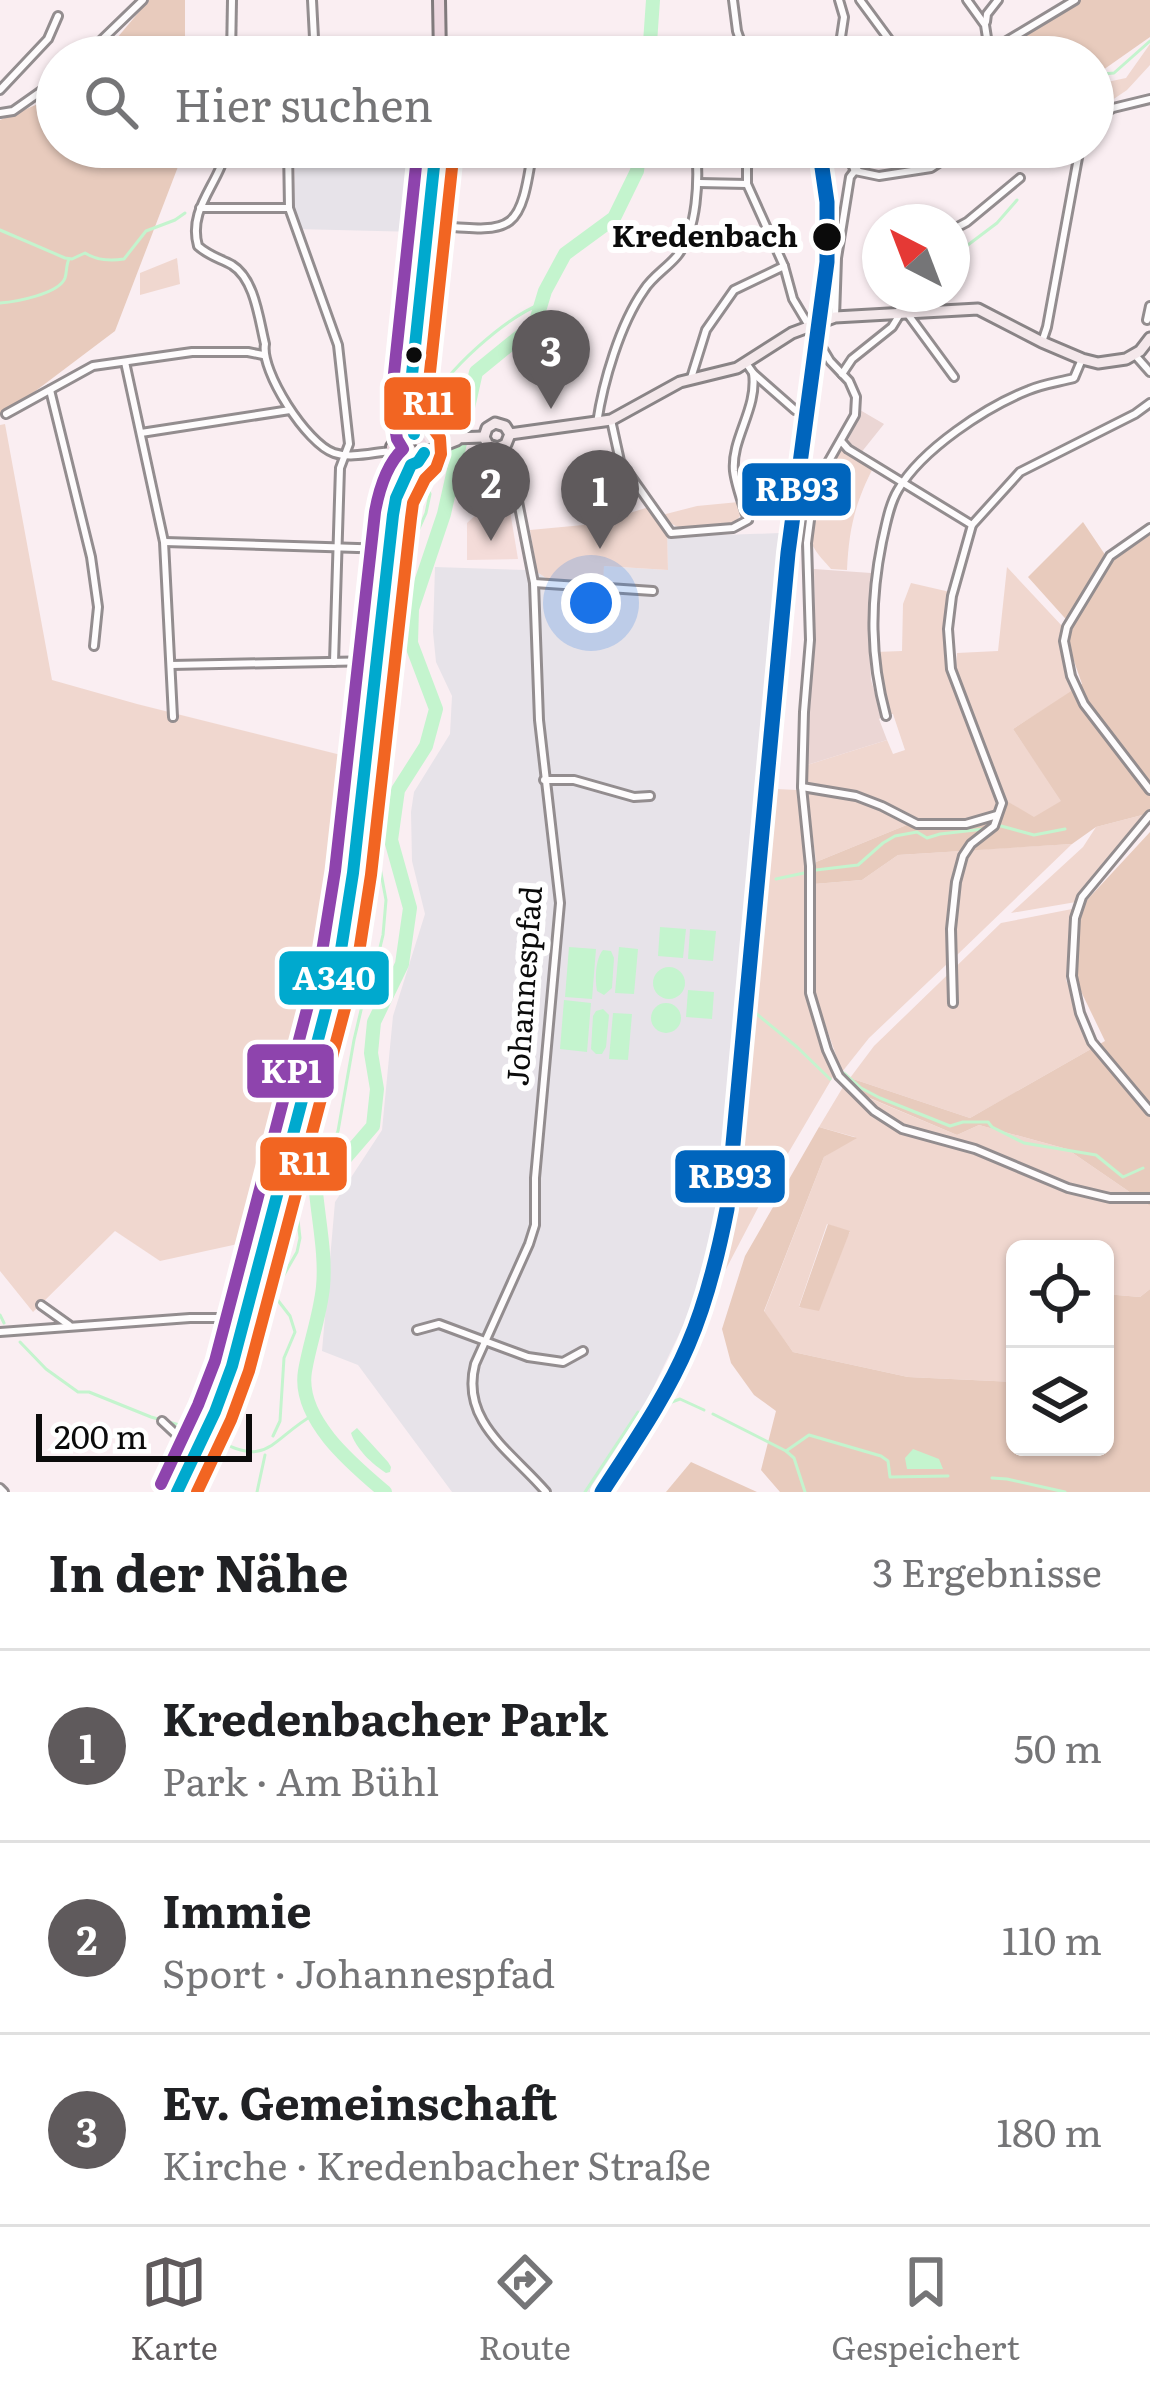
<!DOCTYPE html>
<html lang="de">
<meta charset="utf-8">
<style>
:root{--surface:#fff;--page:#f6f6f6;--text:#202124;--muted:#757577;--line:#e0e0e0;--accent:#5f5a5c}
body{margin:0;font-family:Literata,serif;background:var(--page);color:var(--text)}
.controls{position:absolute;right:36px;bottom:36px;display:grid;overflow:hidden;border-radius:18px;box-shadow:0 3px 9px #0004}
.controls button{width:108px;height:108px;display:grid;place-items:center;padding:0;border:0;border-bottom:3px solid var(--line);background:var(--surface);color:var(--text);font:60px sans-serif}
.compass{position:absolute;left:862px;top:204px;width:108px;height:108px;border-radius:50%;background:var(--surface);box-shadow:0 3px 9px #0004;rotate:318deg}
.scale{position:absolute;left:36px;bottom:30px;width:216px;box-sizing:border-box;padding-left:12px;border:6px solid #0b0b0b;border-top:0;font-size:33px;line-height:42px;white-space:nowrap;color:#0b0b0b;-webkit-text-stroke:9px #fff;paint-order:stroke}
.you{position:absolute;left:591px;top:603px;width:42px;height:42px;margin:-30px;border:9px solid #fff;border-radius:50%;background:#1a73e8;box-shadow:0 0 0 18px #1a73e833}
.badge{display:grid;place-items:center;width:78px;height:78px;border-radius:50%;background:var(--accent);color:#fff;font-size:39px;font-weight:700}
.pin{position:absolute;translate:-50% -99px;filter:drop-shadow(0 3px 6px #0008)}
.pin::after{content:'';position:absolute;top:63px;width:42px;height:36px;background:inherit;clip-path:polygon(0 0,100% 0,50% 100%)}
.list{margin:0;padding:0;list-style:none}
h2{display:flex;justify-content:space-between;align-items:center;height:156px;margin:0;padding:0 48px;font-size:51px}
h2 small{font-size:39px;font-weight:400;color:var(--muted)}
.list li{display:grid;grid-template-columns:78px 1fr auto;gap:36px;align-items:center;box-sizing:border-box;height:192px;padding:0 48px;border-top:3px solid var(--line)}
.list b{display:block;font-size:45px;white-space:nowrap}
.list p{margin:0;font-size:39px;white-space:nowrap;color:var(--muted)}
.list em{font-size:39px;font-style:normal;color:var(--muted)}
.icon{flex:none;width:66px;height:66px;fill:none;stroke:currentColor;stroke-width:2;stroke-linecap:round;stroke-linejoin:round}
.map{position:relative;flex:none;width:1150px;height:1492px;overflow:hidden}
.search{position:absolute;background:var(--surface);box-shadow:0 3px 9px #0004;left:36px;right:36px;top:36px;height:132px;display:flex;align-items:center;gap:30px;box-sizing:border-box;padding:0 42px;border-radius:66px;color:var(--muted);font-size:45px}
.sheet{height:732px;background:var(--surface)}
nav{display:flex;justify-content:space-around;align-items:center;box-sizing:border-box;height:168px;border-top:3px solid var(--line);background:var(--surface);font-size:33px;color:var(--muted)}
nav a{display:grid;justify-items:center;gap:6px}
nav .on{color:var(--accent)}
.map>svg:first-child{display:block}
.industrial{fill:#e7e3e9}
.green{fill:#f0d7cf;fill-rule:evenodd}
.forest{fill:#e8cbbd}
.cemetery{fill:#ebd6d4}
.pitch{fill:#f4dcd9}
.water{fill:#c4f4ce}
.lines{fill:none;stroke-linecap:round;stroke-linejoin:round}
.stream{stroke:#c4f4ce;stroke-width:3}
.river{stroke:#c4f4ce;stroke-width:14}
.minor-casing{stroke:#938d8f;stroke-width:12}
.secondary-casing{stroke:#898486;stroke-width:15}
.primary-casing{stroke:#807a7c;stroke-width:16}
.minor{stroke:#fefcfd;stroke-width:6}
.secondary{stroke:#f4e8eb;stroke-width:9}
.primary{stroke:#ecd7df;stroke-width:10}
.bus-1-casing{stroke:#fff;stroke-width:21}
.bus-2-casing{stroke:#fff;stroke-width:21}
.bus-3-casing{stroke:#fff;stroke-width:21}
.bus-1{stroke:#00a9ce;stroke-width:12}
.bus-2{stroke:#f26522;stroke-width:12}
.bus-3{stroke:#8e44ad;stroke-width:12}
.rail-1-casing{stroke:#fff;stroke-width:24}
.rail-1{stroke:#0065bd;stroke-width:15}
.stop-dot{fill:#0b0b0b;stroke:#fff;stroke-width:4.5}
.labels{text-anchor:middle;stroke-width:12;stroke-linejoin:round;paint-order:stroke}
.stop-label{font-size:30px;font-weight:bold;fill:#0b0b0b;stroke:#fff;text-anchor:end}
.street-label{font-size:30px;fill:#0b0b0b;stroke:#fff}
.line-badge{stroke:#fff;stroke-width:4.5}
.badge-label{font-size:33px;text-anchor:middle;font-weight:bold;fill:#fff}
</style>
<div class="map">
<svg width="1150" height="1492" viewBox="0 0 1150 1492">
<rect width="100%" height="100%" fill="#faeef2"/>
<g class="industrial">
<polygon points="295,147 407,147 406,181 423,183 419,232 295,229"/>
<polygon points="780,533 759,741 717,1232 710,1270 642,1411 590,1492 452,1492 358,1365 322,1351 335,1202 382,1130 393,1016 425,914 412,861 411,812 414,792 450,734 452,696 436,662 433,632 435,567 527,570 537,572 549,580 602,584 604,566 668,570 667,537"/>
</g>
<g class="green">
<polygon points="1150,44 1150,65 1127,90 1093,113 1093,94 1107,82 1126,78"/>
<polygon points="177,258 180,284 140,295 140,273"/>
<polygon points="5,424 52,680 137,704 353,758 318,1008 247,1242 160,1261 115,1231 33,1312 0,1271 0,425"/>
<path d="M840 446 874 466C855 503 849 528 847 570L831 569C825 562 817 554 813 546 799 520 827 469 840 446Z"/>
<path d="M739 502 742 513 735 523C710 526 679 538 662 515L697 506Z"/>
<polygon points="649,507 667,530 668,570 604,566 603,584 549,580 537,572 530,530 594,524"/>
<polygon points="1007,567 1063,627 1060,642 1073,691 1013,729 1062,801 1034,818 1007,801 956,669 957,653 998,651"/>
<polygon points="911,583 950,592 943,628 947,671 998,802 993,811 965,820 917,820 856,792 806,784 807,765 887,740 893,754 905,750 893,714 890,714 876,652 902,651 903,604"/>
<polygon points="776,789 797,790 806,866 807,995 823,1052 834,1075 773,1179 726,1269 721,1271 735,1218"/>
<polygon points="807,792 855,800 909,824 816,862"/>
<path d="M1150 813C1127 843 1096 869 1076 902L1011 913 1083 847 1096 827Z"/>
<path d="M1072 844 956 956C955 927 955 874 972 850Z"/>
<polygon points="961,851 951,881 948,963 869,1038 842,1072 814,993 814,884 862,880 898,855"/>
<polygon points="1072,909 1066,980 1098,1045 970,1118 850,1078 874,1046 1001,923"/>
<path d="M843 1087 957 1135 979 1125 1067 1149 1150 1206V1289L1140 1297 1105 1294V1249H1015V1382L908 1377 793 1352 764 1312 824 1157 855 1137 819 1127ZM827 1224 850 1232 800 1308 799 1306Z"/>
</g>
<g class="forest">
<polygon points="149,0 185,0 185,57 101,57"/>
<polygon points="1081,0 1150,0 1150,37 1093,77 1093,57 1040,57 1023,38"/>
<polygon points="57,96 57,147 184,147 184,151 115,331 5,414 0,415 0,120"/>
<polygon points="1083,522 1110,562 1150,535 1150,813 1096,827 1072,844 898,855 862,880 814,884 816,862 909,824 927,829 998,820 1007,801 1034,817 1061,801 1013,729 1082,684 1068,644 1072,626 1028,577"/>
<polygon points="1150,832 1150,1206 1067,1149 979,1125 957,1135 858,1093 850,1078 970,1118 1105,1041 1075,979 1079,917 1087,900"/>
<polygon points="819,1127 857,1138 824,1157 764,1311 793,1352 908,1377 1015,1382 1015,1447 1105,1447 1105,1294 1140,1297 1150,1289 1150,1492 780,1492 761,1470 776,1411 754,1395 731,1363 722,1329 745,1256"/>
<polygon points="828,1224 850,1231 819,1311 799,1307"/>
<polygon points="691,1462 757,1492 666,1492"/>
</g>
<g class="cemetery">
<polygon points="860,410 884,424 860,454 846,444 859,418"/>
<polygon points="814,569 871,573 868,627 871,680 882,717 879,719 887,740 807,765 815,613"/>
</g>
<polygon class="pitch" points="510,511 518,559 467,560 467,523 479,512"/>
<g class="water">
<polygon points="660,927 686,929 683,958 658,956"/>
<polygon points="690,929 716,931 713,961 688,959"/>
<polygon points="569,947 596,949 592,999 565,997"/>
<polygon points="619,947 638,949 634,994 615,993"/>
<path d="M603 950 611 951 614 958 612 988 604 995 597 991C595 980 595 959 603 950Z"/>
<circle cx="669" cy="983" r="16"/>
<polygon points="688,990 714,992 712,1019 686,1017"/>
<polygon points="564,1000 591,1003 587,1052 560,1049"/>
<circle cx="666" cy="1018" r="15"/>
<polygon points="603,1009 609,1015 606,1047 602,1054 596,1054 591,1049 593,1016 596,1011"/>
<polygon points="613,1013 632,1014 628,1060 609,1059"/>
<path d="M357 1428 388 1462 391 1467 390 1472 386 1473C372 1464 356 1449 351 1433Z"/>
<polygon points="913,1449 939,1459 943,1469 907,1469 905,1458"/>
</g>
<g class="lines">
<g class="stream">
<polyline points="1093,83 1103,74 1114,73 1150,41"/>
<path d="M0 230 65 258 72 259 85 253C96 260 111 261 124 259L146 231 175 220 185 213"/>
<polyline points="952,257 997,223 1017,200"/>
<path d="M0 303C15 302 59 294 65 278 67 272 66 265 69 259"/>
<polyline points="914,306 919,294"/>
<path d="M437 435V418L431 405C444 371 507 317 541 304"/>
<polyline points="1001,826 1034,835 1065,829"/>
<polyline points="816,870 858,865 883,843 895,836 917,832 927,838 940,834 984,829"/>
<polyline points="776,879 804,873"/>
<polyline points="753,1011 797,1047 830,1079"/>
<polyline points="844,1073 861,1088 880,1098 950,1126 963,1122 988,1122 992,1127 1024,1143 1096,1155 1123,1177 1143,1168"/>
<polyline points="0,1315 4,1323"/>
<polyline points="20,1342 46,1369 78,1392 89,1392 151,1417 197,1430"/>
<polyline points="669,1403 680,1399 704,1410"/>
<polyline points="713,1414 786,1451 809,1435 881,1456 888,1461 890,1477 948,1476"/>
<polyline points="273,1436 280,1421 284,1358 295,1332 290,1316 273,1294 297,1252 300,1238 297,1211 303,1183 332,1145 338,1131 354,1040 366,989 375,968 383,935 386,900 374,835 375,813 394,712 403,575 409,551 426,513 430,494 424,479 434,450"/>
<path d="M214 1438C268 1470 271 1439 313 1415"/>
<polyline points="786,1451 794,1458 805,1492"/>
<polyline points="992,1478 1007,1479 1065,1492"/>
<polyline points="257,1492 265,1455"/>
<polyline points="585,1492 638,1412"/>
</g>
<g class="river">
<polyline points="649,57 653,0"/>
<path d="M385 1492C353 1465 297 1419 305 1371 310 1342 320 1316 323 1287 326 1257 319 1223 316 1192L373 1126 377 1089 371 1053 374 1022 402 964 410 908 391 840 398 790 426 746 436 709 411 643 412 609 444 514 476 372 535 324 545 291 565 254 614 218 637 171 640 147"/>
</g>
<defs>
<g id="minor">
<polyline points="312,0 315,57"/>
<polyline points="733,0 737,31 746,57"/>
<polyline points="860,0 902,57"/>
<polyline points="967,0 985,25 989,51"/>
<polyline points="986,22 987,14 998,0"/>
<polyline points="540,55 540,57"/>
<polyline points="84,57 143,0"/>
<polyline points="231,57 232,0"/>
<polyline points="838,57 844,17 839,0"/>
<polyline points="980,57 1075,0"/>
<polyline points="0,90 48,39 58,16"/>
<polyline points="0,113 13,111 57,80"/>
<polyline points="1093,119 1113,108 1150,99"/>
<path d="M226 147C222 182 187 207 198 246 209 256 219 258 232 265 255 279 259 320 265 344 260 371 307 444 334 453 352 459 374 452 392 451"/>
<polyline points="288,147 289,208 338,345 349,444 340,468 334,662"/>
<polyline points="747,147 747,184 784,266 793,299 830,361 849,381 856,397 855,415 826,466 813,497 807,543 810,640 804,712 802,787 810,866 810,993 827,1050 839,1076 874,1111 902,1129 975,1149 1068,1188 1110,1198 1150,1198"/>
<polyline points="844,147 855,171 879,176 931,168 963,147"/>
<polyline points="699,183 747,184"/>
<polyline points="200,208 289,208"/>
<path d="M428 225C514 232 520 237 533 147"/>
<polyline points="952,230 967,222 1020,178"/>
<polyline points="907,313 954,377"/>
<polyline points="835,317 837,258 850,177 873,147"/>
<polyline points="1147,320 1150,306"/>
<polyline points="1042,342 1047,327 1080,147"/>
<polyline points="1135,355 1150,372"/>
<polyline points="125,362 164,542 173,717"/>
<polyline points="746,363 753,373 795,410"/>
<polyline points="842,374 852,359 892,327 900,314 898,294"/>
<polyline points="691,378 706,330 734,290 784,266"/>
<polyline points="50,390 91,557 98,607 94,646"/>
<polyline points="6,414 93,366 192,352 248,352 263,355"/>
<path d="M611 420 620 461 671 533 733 528 748 520C743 505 736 487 734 471 731 438 758 409 753 373"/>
<path d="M597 423C603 382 620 324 644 290 652 277 667 268 677 256 698 230 699 179 696 147"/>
<polyline points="141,433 290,410"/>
<polyline points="841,441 848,449 972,525"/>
<path d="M503 447 513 476 534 583 539 720 560 903 535 1178V1225L529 1244 475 1364C460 1422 512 1452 546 1492"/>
<polyline points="1150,528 1110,556 1067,627 1064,641 1071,676 1084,704 1150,790"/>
<polyline points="165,542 389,549"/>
<polyline points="534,583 653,591"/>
<polyline points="171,665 377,661"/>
<path d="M886 716C870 657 870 602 882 542 886 525 889 505 898 490 922 449 986 407 1029 390 1043 384 1059 382 1074 378L1082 359"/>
<polyline points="544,780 574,780 634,797 650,796"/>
<polyline points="802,787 856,796 882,806 917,824 966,824 997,815"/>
<polyline points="1150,815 1082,897 1075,918 1072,976 1080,1013 1092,1042 1150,1111"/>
<polyline points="953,1003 951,929 956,882 963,856 971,844 994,826 1002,803 951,669 948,629 952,596 972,525 1020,472 1135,414 1150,403"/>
<polyline points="41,1305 69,1325"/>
<polyline points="417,1330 439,1324 528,1357 563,1362 583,1351"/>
<polyline points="0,1332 190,1318 224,1318 240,1324"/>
<polyline points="162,1421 194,1451"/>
<polyline points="0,1488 4,1492"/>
</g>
<g id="secondary">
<polyline points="510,434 611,420 680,382 737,368 792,333 835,317 978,309 1042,342 1082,359 1098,363 1126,359 1140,351 1150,338"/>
<polyline points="484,437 487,428 495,423 505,426 510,434"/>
<polyline points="484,437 488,445 498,448 506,444 510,434"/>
<polyline points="421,439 484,437"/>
<polyline points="424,453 457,440"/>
</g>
<g id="primary">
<polyline points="439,0 440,57"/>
<polyline points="396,498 411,465 422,458 424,448 417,435 402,434"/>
<polyline points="177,1492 215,1412 232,1366 340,956 353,873 396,498 398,462 392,447 402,434 409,403 414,338 436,147"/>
</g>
</defs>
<use href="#minor" class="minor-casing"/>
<use href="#secondary" class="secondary-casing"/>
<use href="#primary" class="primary-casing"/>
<use href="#minor" class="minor"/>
<use href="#secondary" class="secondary"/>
<use href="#primary" class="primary"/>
<defs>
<g id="bus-1">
<polyline points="414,434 409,403 436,147"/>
<polyline points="177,1492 215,1412 232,1366 340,956 353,873 393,515 396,498 411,465 418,462 424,453"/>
</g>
<polyline id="bus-2" points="197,1492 231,1420 249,1371 358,959 371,875 411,518 413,503 425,479 436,468 441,454 440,438 431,426 427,400 454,149"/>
<path id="bus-3" d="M161 1484 198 1405 215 1361 322 952 335 871 375 512C379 490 387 464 403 449L397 439 391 402 418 147"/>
</defs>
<use href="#bus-1" class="bus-1-casing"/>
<use href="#bus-2" class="bus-2-casing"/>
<use href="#bus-3" class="bus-3-casing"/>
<use href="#bus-1" class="bus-1"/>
<use href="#bus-2" class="bus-2"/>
<use href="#bus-3" class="bus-3"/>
<defs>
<path id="rail-1" d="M602 1492C633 1444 666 1397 688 1345 707 1301 718 1255 727 1209L788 553 827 262V202L819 147"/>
</defs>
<use href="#rail-1" class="rail-1-casing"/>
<use href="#rail-1" class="rail-1"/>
</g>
<g class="stop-dot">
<circle cx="827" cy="237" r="16"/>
<circle cx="414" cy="355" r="10"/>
</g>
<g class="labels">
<g class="stop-label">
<text x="798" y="247">Kredenbach</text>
</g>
<g class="street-label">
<text transform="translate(525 986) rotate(-86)" y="10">Johannespfad</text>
</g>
</g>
<g class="line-badge">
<rect x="382" y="375" width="91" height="57" rx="12" fill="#f26522"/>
<rect x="740" y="461" width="113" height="57" rx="12" fill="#0065bd"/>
<rect x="277" y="949" width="114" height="58" rx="12" fill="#00a9ce"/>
<rect x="245" y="1042" width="91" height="58" rx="12" fill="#8e44ad"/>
<rect x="258" y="1135" width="91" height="58" rx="12" fill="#f26522"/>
<rect x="673" y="1148" width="114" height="57" rx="12" fill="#0065bd"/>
</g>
<g class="badge-label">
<text x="428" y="415">R11</text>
<text x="797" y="501">RB93</text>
<text x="334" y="990">A340</text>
<text x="291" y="1083">KP1</text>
<text x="304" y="1175">R11</text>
<text x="730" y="1188">RB93</text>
</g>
</svg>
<div class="controls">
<button><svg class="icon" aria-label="locate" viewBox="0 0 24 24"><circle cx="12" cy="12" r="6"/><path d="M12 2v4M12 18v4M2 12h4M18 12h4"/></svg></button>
<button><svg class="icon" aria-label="layers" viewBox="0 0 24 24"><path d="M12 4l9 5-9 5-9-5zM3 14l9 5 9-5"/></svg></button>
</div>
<svg class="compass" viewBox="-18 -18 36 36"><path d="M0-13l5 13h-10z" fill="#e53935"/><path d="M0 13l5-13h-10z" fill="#757577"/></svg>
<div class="scale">200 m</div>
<div class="you"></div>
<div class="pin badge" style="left:600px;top:549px">1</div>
<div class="pin badge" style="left:491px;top:541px">2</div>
<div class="pin badge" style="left:551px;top:409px">3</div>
<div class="search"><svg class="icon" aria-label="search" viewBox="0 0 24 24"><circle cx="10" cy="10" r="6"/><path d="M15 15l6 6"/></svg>Hier suchen</div>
</div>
<section class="sheet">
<h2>In der Nähe<small>3 Ergebnisse</small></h2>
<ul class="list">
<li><span class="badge">1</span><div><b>Kredenbacher Park</b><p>Park · Am Bühl</p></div><em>50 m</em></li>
<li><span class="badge">2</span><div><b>Immie</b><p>Sport · Johannespfad</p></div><em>110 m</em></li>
<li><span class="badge">3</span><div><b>Ev. Gemeinschaft</b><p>Kirche · Kredenbacher Straße</p></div><em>180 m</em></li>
</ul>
</section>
<nav>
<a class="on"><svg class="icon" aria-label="map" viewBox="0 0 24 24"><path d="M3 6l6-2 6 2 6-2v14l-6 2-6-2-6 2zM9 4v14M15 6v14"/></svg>Karte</a>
<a><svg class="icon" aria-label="directions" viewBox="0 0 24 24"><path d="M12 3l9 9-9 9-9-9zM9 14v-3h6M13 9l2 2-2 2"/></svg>Route</a>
<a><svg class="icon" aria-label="saved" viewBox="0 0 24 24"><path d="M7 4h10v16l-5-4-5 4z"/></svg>Gespeichert</a>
</nav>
